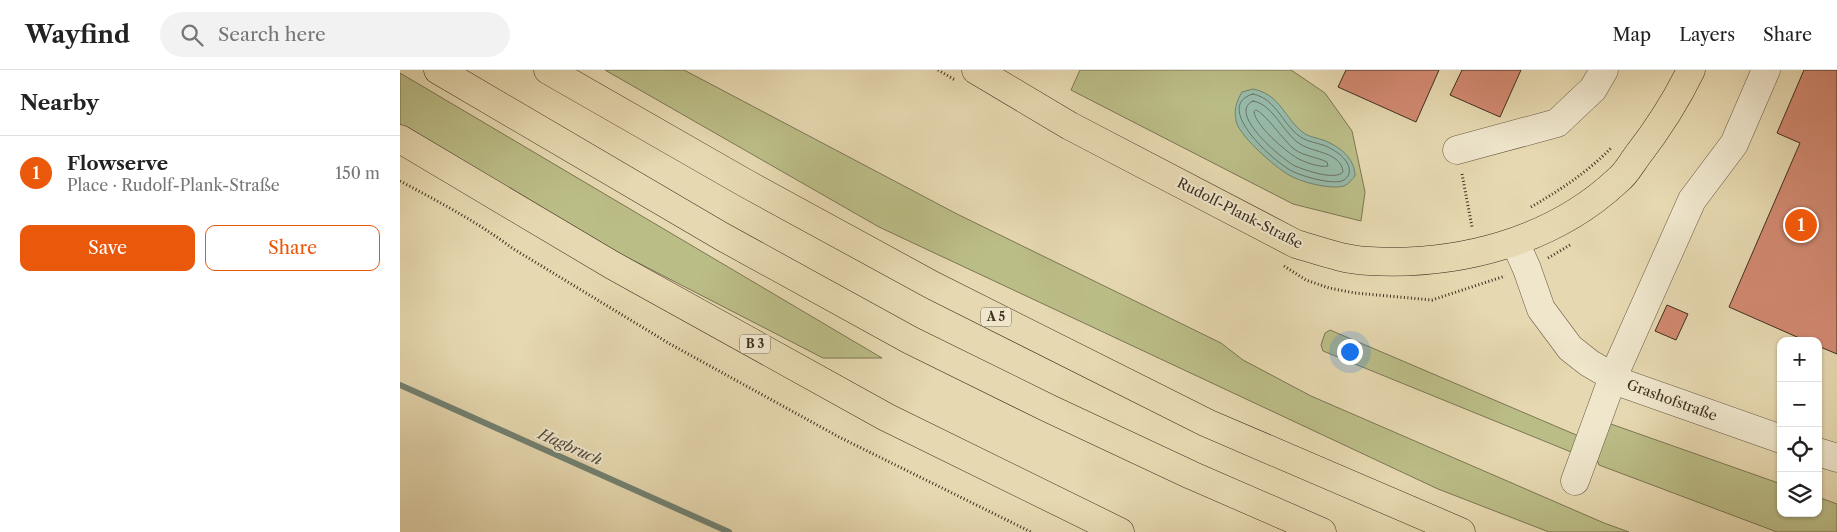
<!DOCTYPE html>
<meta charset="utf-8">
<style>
:root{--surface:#fff;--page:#f2f2f2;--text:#222;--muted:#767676;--line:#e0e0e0;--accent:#ea580c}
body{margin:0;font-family:"Libre Caslon Text",serif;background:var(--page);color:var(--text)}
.controls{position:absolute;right:15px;bottom:15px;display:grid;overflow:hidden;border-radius:10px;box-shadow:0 1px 4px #0004}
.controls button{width:45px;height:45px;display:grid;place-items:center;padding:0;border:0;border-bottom:1px solid var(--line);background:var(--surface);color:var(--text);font:25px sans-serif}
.you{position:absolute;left:949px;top:281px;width:18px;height:18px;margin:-12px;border:4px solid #fff;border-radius:50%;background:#1a73e8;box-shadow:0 0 0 8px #1a73e833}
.badge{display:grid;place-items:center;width:32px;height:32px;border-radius:50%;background:var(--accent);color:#fff;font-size:16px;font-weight:700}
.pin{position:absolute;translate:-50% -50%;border:2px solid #fff;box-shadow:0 1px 5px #0006}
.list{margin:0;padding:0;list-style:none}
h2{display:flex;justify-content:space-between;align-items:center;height:65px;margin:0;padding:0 20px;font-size:21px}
h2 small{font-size:16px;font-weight:400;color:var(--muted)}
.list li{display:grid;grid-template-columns:32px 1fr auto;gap:15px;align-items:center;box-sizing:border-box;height:75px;padding:0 20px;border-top:1px solid var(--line)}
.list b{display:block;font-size:19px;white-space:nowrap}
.list p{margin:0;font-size:16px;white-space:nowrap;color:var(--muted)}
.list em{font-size:16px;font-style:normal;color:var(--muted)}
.actions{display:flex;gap:10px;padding:15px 20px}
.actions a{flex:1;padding:11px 0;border:1px solid var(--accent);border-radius:10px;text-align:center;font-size:18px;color:var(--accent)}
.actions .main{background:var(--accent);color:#fff}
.icon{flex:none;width:28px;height:28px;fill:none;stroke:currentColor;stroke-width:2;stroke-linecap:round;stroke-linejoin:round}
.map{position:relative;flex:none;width:1437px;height:462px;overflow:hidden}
header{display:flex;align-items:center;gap:30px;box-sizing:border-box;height:70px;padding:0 25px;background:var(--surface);border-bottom:1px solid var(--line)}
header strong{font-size:24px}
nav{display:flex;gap:28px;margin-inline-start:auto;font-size:18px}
.search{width:350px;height:45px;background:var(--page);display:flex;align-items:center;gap:12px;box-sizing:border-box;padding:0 18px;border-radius:28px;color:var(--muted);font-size:19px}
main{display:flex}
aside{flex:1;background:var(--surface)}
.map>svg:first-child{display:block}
.green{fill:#bbbd87;stroke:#7c7654}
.water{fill:#96baa9;stroke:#738272}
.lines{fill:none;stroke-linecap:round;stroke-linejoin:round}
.shore{stroke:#6a7464;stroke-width:1}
.stream{stroke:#738272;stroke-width:6}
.building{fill:#d28971;stroke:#3e2f20}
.minor-casing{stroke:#685944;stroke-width:29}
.major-casing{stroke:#3e2f20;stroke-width:29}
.highway-casing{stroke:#3e2f20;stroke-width:29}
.path{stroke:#3e2f20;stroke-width:3;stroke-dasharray:1 2.5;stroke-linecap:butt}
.minor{stroke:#efe6cc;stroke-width:28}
.major{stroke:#e6d8b0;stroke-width:28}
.highway{stroke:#e6d8b0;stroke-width:28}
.labels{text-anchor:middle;stroke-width:4;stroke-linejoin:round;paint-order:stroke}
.shield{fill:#efe6cc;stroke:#736654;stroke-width:1}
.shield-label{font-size:12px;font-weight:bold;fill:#3e2f20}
.street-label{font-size:14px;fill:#3e2f20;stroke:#efe6cc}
.water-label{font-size:15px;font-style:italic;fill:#504b3b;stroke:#efe6cc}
</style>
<header>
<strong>Wayfind</strong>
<div class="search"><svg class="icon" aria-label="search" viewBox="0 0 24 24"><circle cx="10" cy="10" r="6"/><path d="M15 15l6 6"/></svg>Search here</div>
<nav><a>Map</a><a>Layers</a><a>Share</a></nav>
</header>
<main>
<aside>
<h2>Nearby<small></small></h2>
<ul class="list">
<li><span class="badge">1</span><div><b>Flowserve</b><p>Place · Rudolf-Plank-Straße</p></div><em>150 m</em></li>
</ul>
<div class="actions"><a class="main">Save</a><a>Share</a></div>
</aside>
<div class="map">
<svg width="1437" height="462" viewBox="0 0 1437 462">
<rect width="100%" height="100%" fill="#e6d8b0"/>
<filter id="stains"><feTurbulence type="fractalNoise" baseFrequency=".004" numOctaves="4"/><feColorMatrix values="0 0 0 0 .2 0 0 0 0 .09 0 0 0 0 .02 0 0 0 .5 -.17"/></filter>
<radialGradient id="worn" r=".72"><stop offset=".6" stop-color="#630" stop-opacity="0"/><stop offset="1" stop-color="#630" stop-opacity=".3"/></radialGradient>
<g class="green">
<polygon points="205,0 284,0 557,144 821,273 843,290 911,326 1204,453 1229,462 1149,462 1038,419 479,157"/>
<polygon points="680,0 891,0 925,23 952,61 965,122 961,151 893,134 671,20"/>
<polygon points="0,3 482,288 423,288 184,165 0,55"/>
<polygon points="930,260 1181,367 1176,384 923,281 921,275 925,263"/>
<polygon points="1208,353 1381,414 1381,443 1418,443 1418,427 1437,434 1437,462 1377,462 1199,395 1194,382"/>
</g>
<path class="water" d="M853 19C882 25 883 48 905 64 910 67 918 68 923 70 939 76 955 88 955 106 952 109 949 114 944 116 931 120 900 112 889 105 875 97 843 69 837 54 833 42 836 32 842 22Z"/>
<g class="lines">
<g class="shore">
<path d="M853 24C878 29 883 58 904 69 910 72 917 73 923 75 934 79 952 90 949 104 948 106 946 109 944 110 935 116 901 106 892 101 875 93 811 36 853 24Z"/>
<path d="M853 31C873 34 883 63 900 74 914 83 941 82 943 102 935 111 905 100 895 96 883 90 826 43 853 31Z"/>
<path d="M856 40C865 43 883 70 894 79 903 86 917 87 927 92L928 96C920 98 904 92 897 88 885 81 855 55 854 42Z"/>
</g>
<polyline class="stream" points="0,315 329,462"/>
</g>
<g class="building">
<polygon points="946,0 1039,0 1016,52 938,17"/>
<polygon points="1062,0 1121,0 1100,47 1050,25"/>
<polygon points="1404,0 1437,0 1437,284 1418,276 1418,271 1406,271 1329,237 1400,73 1377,63"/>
<polygon points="1267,235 1288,244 1276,270 1255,261"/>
</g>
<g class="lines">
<defs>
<g id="minor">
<polyline points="1057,80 1157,53 1193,19 1204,0"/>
<polyline points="1115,172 1127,199 1141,239 1170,278 1189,293 1225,314 1381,369"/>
<polyline points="1418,382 1437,388"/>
<polyline points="1175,411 1213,307 1292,130 1334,74 1366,0"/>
</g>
<g id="major">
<path d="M576 0 670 56 896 174C920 181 944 190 969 191 1058 196 1152 172 1218 110 1226 104 1231 94 1237 86 1258 59 1276 31 1291 0"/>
<polyline points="0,69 212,195 486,347 720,462"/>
</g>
<g id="highway">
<polyline points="38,0 321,166 510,270 648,338 791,405 922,462"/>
<polyline points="148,0 347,114 532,215 807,353 1061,462"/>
</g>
</defs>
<use href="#minor" class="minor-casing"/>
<use href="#major" class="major-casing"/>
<use href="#highway" class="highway-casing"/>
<g class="path">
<polyline points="538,0 555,10"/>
<polyline points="1062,104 1072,157"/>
<path d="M0 111C39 132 76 151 112 178L270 274 439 367 631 462"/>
<path d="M1131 137C1160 120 1188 102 1212 77"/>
<polyline points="1148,188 1170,175"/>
<polyline points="884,196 906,210 929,218 955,223 1032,230 1105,206"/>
</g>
<use href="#minor" class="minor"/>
<use href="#major" class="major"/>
<use href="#highway" class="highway"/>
</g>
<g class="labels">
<g class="shield">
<rect x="581" y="237.5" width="30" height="19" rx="4"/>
<rect x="340" y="264.5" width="30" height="19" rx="4"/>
</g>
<g class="shield-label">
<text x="596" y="251">A 5</text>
<text x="355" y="278">B 3</text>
</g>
<g class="street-label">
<text transform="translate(840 143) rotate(27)" y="5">Rudolf-Plank-Straße</text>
<text transform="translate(1272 330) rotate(20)" y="5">Grashofstraße</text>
</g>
<g class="water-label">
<text transform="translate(170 377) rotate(24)" y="5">Hagbruch</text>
</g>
</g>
<rect width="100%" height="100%" filter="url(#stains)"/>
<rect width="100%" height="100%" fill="url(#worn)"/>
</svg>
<div class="controls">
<button>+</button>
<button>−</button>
<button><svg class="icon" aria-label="locate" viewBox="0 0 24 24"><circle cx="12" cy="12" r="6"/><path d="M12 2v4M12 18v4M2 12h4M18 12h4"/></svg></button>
<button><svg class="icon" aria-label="layers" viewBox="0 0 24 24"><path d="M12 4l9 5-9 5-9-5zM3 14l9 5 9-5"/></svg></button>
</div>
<div class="you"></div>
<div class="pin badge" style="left:1401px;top:155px">1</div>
</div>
</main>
